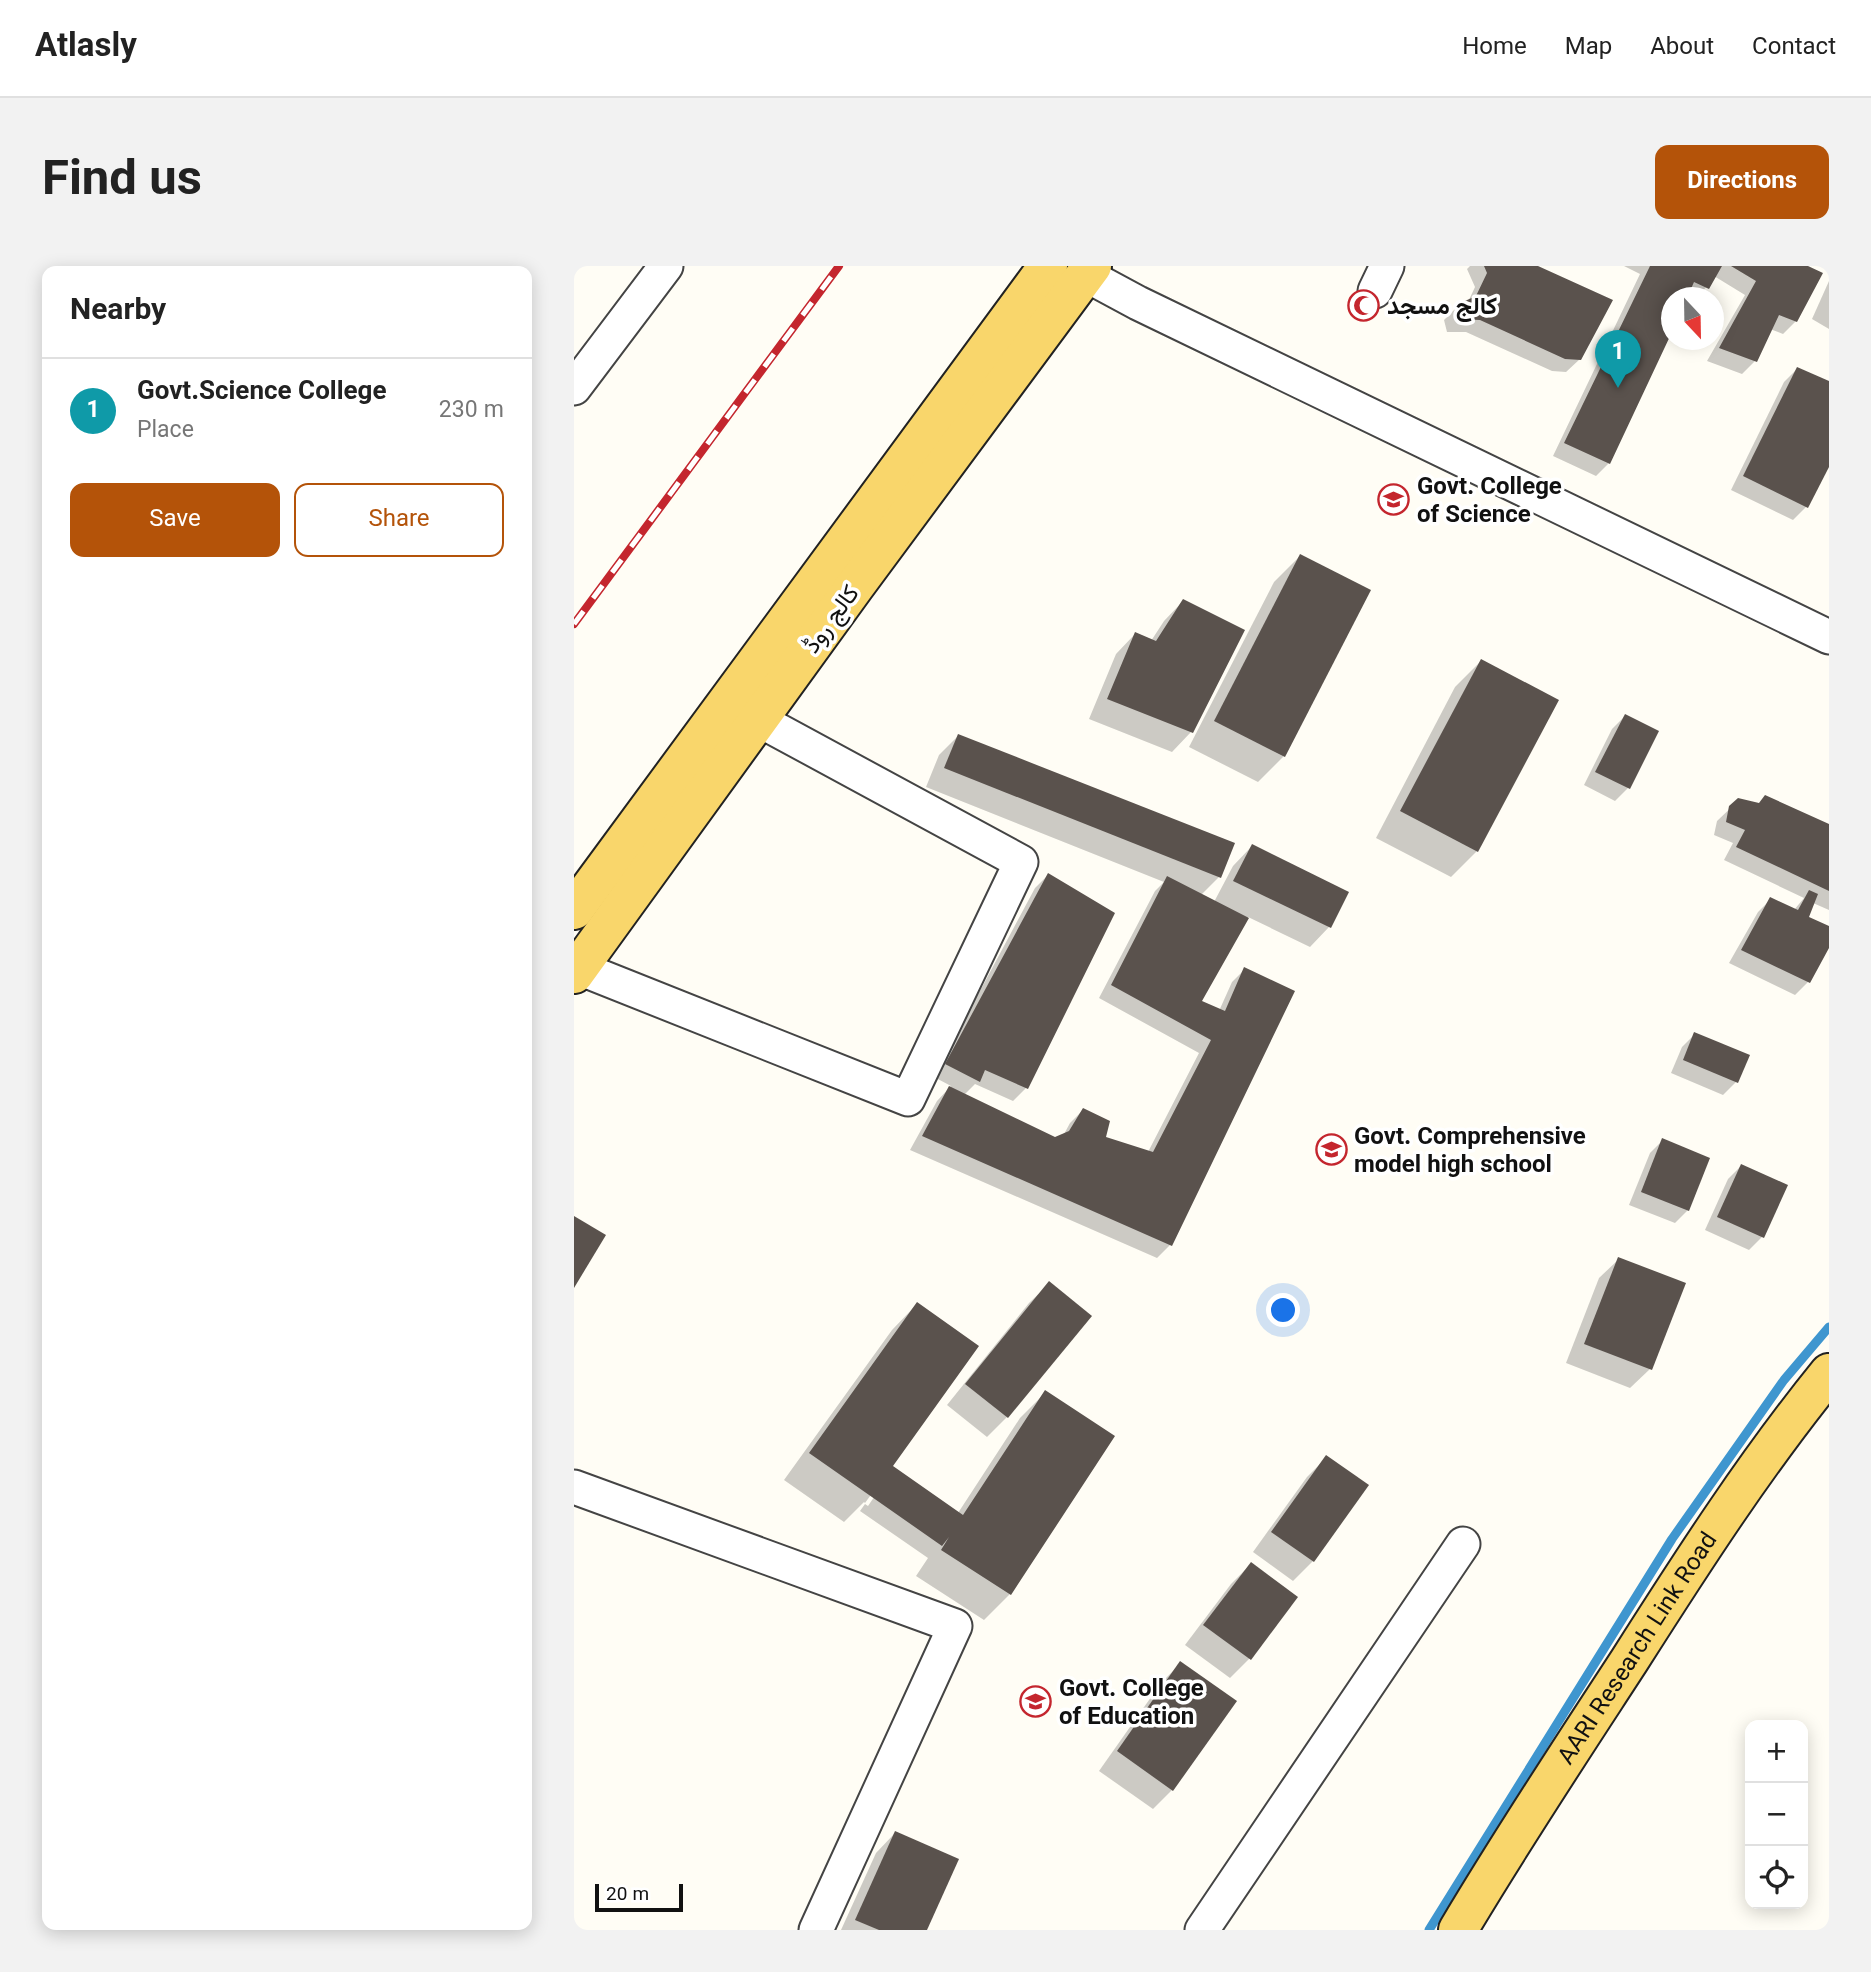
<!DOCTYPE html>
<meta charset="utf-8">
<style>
:root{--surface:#fff;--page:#f2f2f2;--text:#222;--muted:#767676;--line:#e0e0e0;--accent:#b45309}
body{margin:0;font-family:Georgia,Vazirmatn,serif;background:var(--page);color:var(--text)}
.controls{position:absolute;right:21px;bottom:21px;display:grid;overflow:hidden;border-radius:14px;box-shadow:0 4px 18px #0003}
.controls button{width:63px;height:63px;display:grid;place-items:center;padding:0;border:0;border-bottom:2px solid var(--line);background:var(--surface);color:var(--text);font:35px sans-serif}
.compass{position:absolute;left:1087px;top:21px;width:63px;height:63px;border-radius:50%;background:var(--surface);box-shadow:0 4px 18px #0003;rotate:158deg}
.scale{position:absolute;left:21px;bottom:18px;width:88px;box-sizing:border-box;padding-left:7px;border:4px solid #111;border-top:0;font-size:19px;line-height:24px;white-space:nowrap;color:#111;-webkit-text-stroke:5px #fff;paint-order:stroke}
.you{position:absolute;left:710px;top:1045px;width:24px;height:24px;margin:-18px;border:5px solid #fff;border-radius:50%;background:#1a73e8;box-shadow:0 0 0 10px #1a73e833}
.badge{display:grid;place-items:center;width:46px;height:46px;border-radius:50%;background:var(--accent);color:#fff;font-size:23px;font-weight:700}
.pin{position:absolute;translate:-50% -58px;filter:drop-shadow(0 2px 4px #0008)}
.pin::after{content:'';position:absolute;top:37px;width:24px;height:21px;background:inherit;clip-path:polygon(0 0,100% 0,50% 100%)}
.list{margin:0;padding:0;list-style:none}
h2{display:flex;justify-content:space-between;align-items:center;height:91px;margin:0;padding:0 28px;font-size:30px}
h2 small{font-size:23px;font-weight:400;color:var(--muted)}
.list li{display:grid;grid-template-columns:46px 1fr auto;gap:21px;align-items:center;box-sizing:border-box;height:105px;padding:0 28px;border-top:2px solid var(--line)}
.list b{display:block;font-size:26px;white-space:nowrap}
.list p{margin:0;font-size:23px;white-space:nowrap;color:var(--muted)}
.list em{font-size:23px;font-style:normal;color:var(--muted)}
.actions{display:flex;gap:14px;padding:21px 28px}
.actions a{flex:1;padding:16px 0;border:2px solid var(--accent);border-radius:14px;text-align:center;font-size:24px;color:var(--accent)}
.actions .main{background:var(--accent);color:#fff}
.icon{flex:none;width:38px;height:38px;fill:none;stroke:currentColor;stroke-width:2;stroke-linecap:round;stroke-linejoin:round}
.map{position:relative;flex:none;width:1255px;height:1664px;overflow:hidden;border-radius:14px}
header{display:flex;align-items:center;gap:42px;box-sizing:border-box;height:98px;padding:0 35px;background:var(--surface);border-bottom:2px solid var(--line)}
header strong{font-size:33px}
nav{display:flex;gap:38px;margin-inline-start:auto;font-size:24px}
.intro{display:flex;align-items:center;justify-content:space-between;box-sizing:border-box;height:168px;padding:0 42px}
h1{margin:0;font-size:49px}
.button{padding:18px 32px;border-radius:14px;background:var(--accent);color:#fff;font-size:24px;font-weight:700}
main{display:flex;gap:42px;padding:0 42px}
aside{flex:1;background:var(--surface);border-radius:14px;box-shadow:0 4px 18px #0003}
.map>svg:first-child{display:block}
.shadow{fill:#0003}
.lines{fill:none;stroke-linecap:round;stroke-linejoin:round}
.stream{stroke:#3f96cf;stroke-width:9}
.building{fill:#5a524d}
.minor-casing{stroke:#444;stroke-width:37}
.major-casing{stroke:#222;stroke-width:42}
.minor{stroke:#fff;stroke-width:33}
.major{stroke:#f9d66b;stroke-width:38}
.rail-casing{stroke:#c4262e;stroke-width:8}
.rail{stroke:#fff;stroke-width:5;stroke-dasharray:16;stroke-linecap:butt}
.labels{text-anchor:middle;stroke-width:7;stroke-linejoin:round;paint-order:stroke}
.poi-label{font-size:24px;font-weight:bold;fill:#111;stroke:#fff;text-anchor:start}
.street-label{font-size:24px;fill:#111;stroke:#fff}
</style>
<header>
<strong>Atlasly</strong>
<nav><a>Home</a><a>Map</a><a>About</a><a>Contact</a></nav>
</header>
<div class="intro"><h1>Find us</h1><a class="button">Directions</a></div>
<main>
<aside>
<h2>Nearby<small></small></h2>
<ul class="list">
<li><span class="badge" style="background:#0f9aa8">1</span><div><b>Govt.Science College</b><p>Place</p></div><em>230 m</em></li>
</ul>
<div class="actions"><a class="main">Save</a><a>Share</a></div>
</aside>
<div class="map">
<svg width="1255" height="1664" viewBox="0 0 1255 1664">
<rect width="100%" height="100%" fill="#fffdf5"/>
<g class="shadow">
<polygon points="896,0 960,0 1006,93 992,106 978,105 892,66 873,66 870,54 883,41 894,36 901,21 893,3"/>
<polygon points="1050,0 1230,0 1222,55 1209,68 1196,63 1181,95 1168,108 1133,95 1171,29 1140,10 1124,32 1098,32 1035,197 1022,210 979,190 1066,8"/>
<polygon points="1255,15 1255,63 1238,53"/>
<polygon points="1223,103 1255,117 1255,197 1232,241 1219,254 1157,224 1210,116"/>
<polygon points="726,290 710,490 684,516 615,481 700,316"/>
<polygon points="609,335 668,365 617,466 598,486 515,453 542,388 561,368 577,375 590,355"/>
<polygon points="907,395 903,585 877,611 802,572 881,421"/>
<polygon points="1051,450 1054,522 1041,535 1010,519 1038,463"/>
<polygon points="384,470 645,611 627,629 640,636 659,600 678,580 772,627 755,661 736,681 674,651 625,736 645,745 658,716 671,703 596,979 583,992 336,884 363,835 377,820 360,811 461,622 474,609 539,648 452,822 439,835 401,818 390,829 481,873 489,870 496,857 509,844 529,872 574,886 625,787 525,732 581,625 590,616 352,521 365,489"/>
<polygon points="1165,534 1255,560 1255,644 1239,637 1233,652 1255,662 1255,679 1234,716 1221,729 1155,697 1184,646 1197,633 1220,644 1230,632 1150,594 1159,577 1140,569 1143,555"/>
<polygon points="1121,768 1162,816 1149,829 1097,807 1108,781"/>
<polygon points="1089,874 1114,944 1101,957 1055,939 1076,887"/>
<polygon points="1167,900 1188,971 1175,984 1131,964 1154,913"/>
<polygon points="1045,993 1076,1103 1056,1122 992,1097 1025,1012"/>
<polygon points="475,1018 515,1050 433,1151 413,1171 373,1139 455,1037"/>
<polygon points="343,1038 317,1201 384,1247 446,1152 471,1127 539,1170 436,1328 410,1354 342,1310 354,1292 286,1245 291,1238 294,1240 311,1215 307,1215 291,1237 290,1236 270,1256 210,1214 318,1064"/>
<polygon points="753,1191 739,1295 719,1315 679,1286 733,1211"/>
<polygon points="677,1298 675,1393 656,1412 611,1379 657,1318"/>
<polygon points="607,1397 598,1524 579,1543 525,1505 587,1417"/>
<polygon points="321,1567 351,1664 267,1664 302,1587"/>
</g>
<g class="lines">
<polyline class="stream" points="855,1664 1098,1273 1210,1114 1255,1061"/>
</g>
<g class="building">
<polygon points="910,0 964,0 1039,34 1007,94 991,93 906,54 885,53 882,39 902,30 913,7"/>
<polygon points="1076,0 1148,0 1135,23 1120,16 1113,32 1098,32 1098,66 1036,198 990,177"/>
<polygon points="1157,0 1234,0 1249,7 1223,56 1205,49 1183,96 1145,82 1182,15"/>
<polygon points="1223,101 1255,115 1255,201 1234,242 1169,210"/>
<polygon points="726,288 797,324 711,491 640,455"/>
<polygon points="609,333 671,364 619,467 533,433 561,366 582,375"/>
<polygon points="907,393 985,434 904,586 826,545"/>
<polygon points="1051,448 1085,465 1056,523 1021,506"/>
<polygon points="384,468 661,577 647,612 370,502"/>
<polygon points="1191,529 1255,558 1255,625 1162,581 1171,564 1152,556 1155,540 1164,532 1185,537"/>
<polygon points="678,578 775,626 757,662 659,615"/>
<polygon points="474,607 541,647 454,823 411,804 406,816 371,798"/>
<polygon points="593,610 675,652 628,735 651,745 670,701 721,725 598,980 348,870 375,820 481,871 495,865 509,842 536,855 532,871 579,886 637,774 537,719"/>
<polygon points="1235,624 1244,628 1235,651 1255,660 1255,682 1236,717 1167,684 1196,631 1224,644"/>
<polygon points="1120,766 1176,789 1164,817 1109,794"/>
<polygon points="1088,872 1136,892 1115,945 1067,926"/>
<polygon points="1167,898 1214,919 1190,972 1143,951"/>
<polygon points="0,950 32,969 0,1022"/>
<polygon points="1044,991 1112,1017 1078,1104 1010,1078"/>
<polygon points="475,1015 518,1050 434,1152 391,1118"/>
<polygon points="343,1036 405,1080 319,1200 389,1249 471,1124 541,1170 437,1329 367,1284 375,1271 368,1280 235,1187"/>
<polygon points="752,1189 795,1219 740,1296 697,1266"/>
<polygon points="677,1296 724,1331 677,1394 629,1359"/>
<polygon points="606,1395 663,1435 599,1525 543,1485"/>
<polygon points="321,1565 385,1593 353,1664 305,1664 281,1654"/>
</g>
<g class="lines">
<defs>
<g id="minor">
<polyline points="512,9 564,37 1255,371"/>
<polyline points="801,25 813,0"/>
<polyline points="0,122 92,0"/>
<polyline points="5,702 334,833 447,596 185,454"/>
<polyline points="0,1221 381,1360 242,1664"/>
<polyline points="628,1664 889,1278"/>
</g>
<g id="major">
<polyline points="0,644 474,0"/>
<polyline points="0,708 281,320 518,0"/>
<path id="s1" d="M884 1664C938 1573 997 1484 1055 1395 1118 1296 1181 1198 1255 1107"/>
</g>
</defs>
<use href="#minor" class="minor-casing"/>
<use href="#major" class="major-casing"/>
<use href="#minor" class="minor"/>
<use href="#major" class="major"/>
<defs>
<polyline id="rail" points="0,358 265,0"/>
</defs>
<use href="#rail" class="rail-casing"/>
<use href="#rail" class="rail"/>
</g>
<defs>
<symbol id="mosque-ring" viewBox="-11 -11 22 22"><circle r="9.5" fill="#fff" stroke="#c4262e" stroke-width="1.5"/><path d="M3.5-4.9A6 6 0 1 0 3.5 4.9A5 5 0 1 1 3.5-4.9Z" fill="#c4262e"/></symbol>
<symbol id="university-ring" viewBox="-11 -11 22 22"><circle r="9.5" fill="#fff" stroke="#c4262e" stroke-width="1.5"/><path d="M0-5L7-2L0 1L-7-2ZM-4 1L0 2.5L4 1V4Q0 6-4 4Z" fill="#c4262e"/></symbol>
<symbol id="school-ring" viewBox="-11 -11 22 22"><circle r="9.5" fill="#fff" stroke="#c4262e" stroke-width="1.5"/><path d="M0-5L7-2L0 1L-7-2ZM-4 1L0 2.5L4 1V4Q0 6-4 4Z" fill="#c4262e"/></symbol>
</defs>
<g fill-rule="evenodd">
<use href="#mosque-ring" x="772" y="22" width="35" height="35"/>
<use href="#university-ring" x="802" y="216" width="35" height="35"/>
<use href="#school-ring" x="740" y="866" width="35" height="35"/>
<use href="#university-ring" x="444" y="1418" width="35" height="35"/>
</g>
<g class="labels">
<g class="poi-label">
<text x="813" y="48">کالج مسجد</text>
<text x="843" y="228">Govt. College<tspan x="843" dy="28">of Science</tspan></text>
<text x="780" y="878">Govt. Comprehensive<tspan x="780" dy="28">model high school</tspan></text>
<text x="485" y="1430">Govt. College<tspan x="485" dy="28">of Education</tspan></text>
</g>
<g class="street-label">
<text transform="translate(257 353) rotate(-54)" y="8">کالج روڈ</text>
<text dy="8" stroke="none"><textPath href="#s1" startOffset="334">AARI Research Link Road</textPath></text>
</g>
</g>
</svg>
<div class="controls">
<button>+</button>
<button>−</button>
<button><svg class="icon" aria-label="locate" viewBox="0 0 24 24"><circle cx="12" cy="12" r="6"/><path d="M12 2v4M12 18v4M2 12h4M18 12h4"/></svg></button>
</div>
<svg class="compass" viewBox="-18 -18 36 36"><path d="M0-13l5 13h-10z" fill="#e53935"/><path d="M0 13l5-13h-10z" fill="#767676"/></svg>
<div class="scale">20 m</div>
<div class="you"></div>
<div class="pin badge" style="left:1044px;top:122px;background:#0f9aa8">1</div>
</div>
</main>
